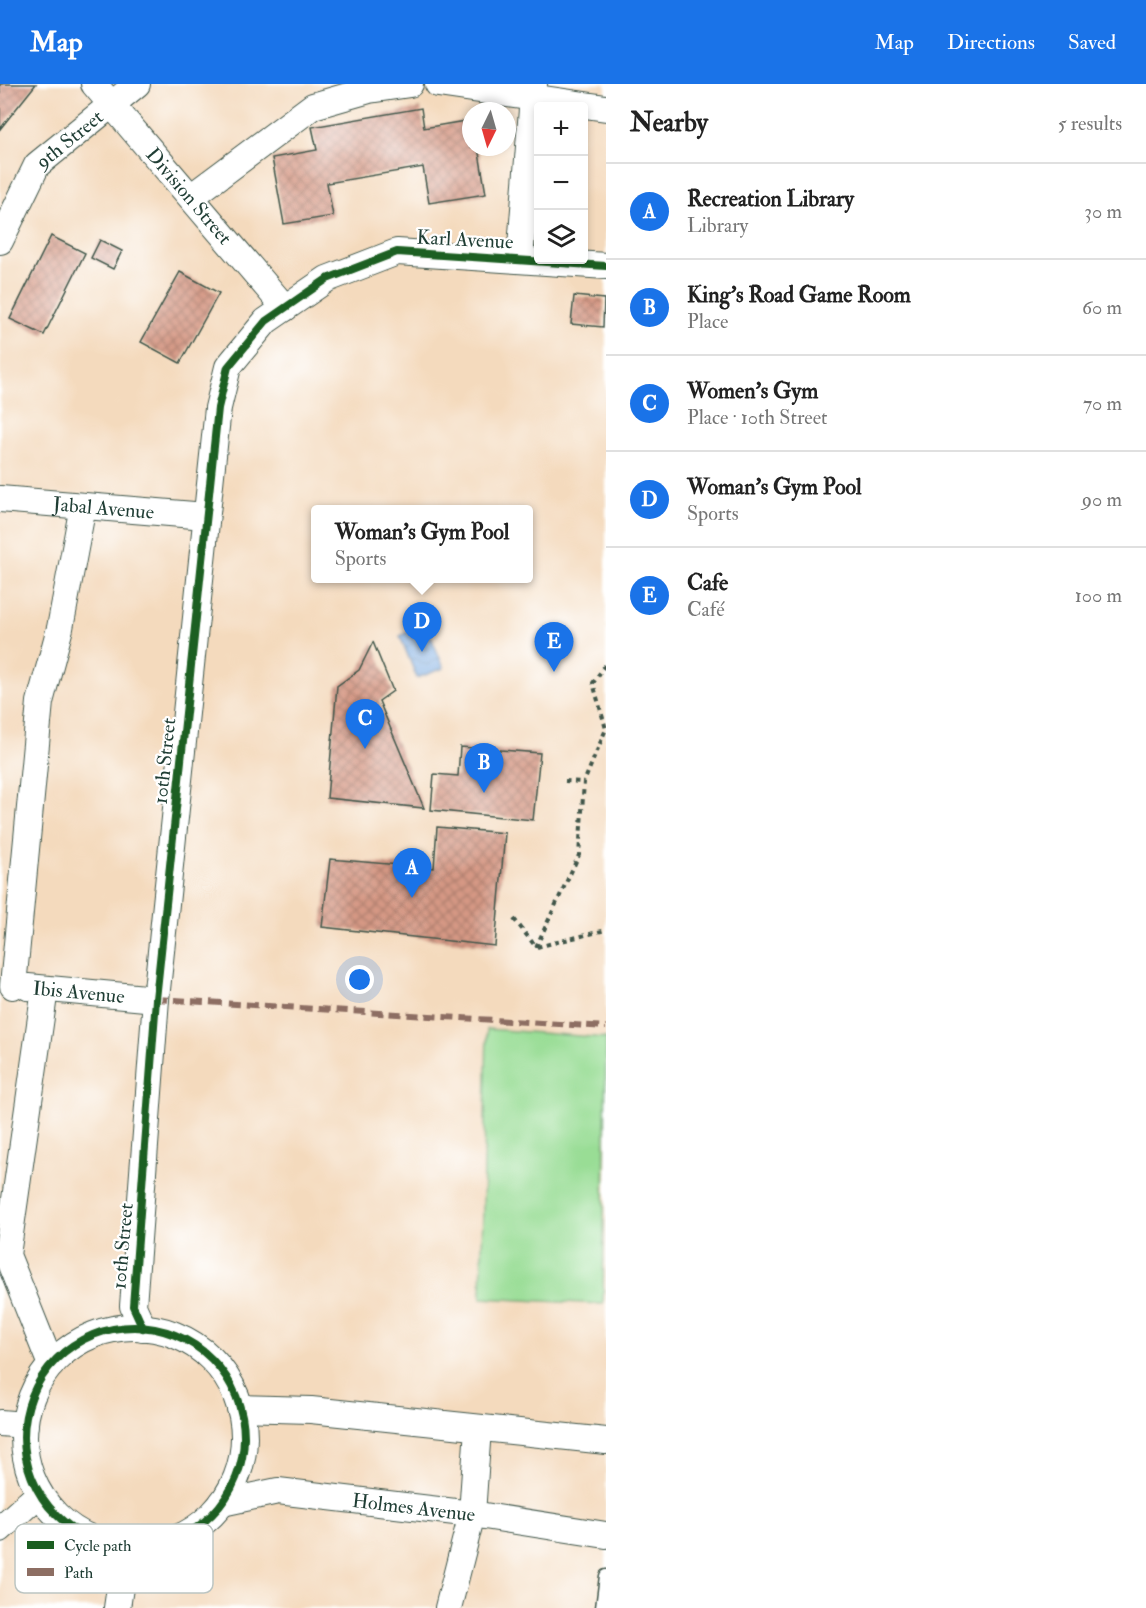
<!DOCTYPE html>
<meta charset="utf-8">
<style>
:root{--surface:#fff;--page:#f6f6f6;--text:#222;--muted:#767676;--line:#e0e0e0;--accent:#1a73e8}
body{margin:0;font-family:"IM FELL Double Pica",serif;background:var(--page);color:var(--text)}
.controls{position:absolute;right:18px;top:18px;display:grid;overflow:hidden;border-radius:6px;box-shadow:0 3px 9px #0003}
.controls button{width:54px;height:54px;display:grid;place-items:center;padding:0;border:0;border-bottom:2px solid var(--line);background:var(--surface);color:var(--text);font:30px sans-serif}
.compass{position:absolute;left:462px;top:18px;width:54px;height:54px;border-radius:50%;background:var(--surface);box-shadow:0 3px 9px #0003;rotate:185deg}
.you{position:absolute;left:360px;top:896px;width:21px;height:21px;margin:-15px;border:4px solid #fff;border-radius:50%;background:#1a73e8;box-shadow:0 0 0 9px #1a73e833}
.badge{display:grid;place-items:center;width:39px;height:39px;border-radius:50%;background:var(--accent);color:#fff;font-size:20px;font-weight:700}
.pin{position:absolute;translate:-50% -50px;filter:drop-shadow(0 2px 3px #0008)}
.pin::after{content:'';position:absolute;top:32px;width:21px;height:18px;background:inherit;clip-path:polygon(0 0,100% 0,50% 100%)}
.popup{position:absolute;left:311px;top:421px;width:222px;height:78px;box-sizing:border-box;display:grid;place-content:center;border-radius:6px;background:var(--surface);filter:drop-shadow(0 2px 4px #0005);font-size:20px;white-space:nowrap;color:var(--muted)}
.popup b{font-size:22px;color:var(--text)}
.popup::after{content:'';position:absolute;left:50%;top:100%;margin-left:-12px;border:12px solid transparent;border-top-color:var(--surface)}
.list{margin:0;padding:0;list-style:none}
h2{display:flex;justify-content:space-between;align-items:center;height:78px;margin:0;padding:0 24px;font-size:26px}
h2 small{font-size:20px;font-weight:400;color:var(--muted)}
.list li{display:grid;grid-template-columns:39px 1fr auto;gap:18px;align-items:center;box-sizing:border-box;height:96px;padding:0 24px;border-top:2px solid var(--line)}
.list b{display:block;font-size:22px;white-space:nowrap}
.list p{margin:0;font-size:20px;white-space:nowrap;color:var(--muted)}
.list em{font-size:20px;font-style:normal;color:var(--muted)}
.icon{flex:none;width:33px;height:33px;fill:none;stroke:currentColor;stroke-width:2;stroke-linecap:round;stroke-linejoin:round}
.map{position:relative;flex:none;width:606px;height:1524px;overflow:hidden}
header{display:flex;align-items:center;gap:36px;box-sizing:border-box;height:84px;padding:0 30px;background:var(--accent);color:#fff}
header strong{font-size:28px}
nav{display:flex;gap:33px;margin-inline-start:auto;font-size:21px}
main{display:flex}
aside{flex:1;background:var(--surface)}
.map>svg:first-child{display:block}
.green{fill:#99dd95;stroke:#5c8d64;stroke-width:1.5}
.water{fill:url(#water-waves);stroke:#487189;stroke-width:1.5}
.building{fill:url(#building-cross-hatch)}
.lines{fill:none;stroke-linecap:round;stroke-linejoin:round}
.lane-casing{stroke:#3f5549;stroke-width:15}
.street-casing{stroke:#3f5549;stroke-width:28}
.path{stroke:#3f5549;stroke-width:4;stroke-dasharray:4.5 4.5;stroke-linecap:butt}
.lane{stroke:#fff;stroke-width:12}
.street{stroke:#fff;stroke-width:26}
.quiet{stroke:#8d6e63;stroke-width:6;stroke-dasharray:12 6;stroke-linecap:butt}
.cycleway-casing{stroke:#fff;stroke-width:11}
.cycleway{stroke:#1b5e20;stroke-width:8}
.labels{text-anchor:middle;stroke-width:4.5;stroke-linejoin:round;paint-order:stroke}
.street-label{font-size:20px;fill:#1f3d34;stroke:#fff}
.key{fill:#fff;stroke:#bcc5c2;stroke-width:1.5}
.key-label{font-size:16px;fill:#1f3d34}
</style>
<header>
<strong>Map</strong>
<nav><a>Map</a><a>Directions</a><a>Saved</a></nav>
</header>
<main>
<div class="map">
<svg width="606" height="1524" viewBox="0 0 606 1524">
<defs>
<pattern id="water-waves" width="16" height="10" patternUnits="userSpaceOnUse" patternTransform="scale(1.5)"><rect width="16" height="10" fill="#72a5de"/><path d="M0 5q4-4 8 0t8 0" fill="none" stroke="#5d88b5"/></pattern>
<pattern id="building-cross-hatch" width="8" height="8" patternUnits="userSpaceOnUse" patternTransform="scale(1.5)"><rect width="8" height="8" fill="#d59884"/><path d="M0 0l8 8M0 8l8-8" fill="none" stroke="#ac7d6d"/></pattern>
</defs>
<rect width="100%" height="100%" fill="#fff"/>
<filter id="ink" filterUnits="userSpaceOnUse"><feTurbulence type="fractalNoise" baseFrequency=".0167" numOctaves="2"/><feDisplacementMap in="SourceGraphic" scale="12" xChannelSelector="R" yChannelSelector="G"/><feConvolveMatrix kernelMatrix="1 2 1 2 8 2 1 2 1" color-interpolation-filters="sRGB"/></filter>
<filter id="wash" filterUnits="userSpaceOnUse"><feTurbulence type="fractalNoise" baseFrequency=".008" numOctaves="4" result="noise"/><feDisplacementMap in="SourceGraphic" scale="24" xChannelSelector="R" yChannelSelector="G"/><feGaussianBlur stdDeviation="1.35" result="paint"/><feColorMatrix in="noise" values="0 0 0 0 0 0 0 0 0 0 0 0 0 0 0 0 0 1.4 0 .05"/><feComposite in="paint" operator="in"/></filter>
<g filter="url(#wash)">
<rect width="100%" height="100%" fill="#f4dabd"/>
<polygon class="green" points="487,945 606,954 603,1220 481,1214"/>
<polygon class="water" points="425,538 444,584 417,594 400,552"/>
<g id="blocks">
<g class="building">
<polygon points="0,0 36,0 0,45"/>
<polygon points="421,24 424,44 471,36 471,63 478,63 486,110 429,119 423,83 327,99 333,132 284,140 272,74 317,66 312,43"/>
<polygon points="51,152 85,169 44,251 10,235"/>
<polygon points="100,156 122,167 113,185 91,174"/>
<polygon points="180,188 219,209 180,279 141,258"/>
<polygon points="574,212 604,215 603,243 571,240"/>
<polygon points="373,558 393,607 379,617 424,724 327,714 337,602 359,586"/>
<polygon points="460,663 540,669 533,736 431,726 434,690 458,692"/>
<polygon points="437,743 505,749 495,862 322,843 330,775 434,784"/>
</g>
</g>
</g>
<g filter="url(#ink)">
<use href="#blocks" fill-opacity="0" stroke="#3f5549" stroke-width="1.5"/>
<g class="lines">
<defs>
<polyline id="lane" points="602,1524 606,1492"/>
<g id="street">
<path id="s1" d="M94 0 285 224"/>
<polyline points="438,0 606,24"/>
<polyline points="191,113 313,22 369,6 410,0"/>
<path id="s2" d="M0 157 37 81 137 0"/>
<polyline points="520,175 534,0"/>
<path id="s3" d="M0 415 206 432"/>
<polyline points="13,902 40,618 60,544 83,422"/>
<path id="s4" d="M28 903 156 915"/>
<polyline points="45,905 7,1171 51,1281"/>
<circle cx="134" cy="1353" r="110"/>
<polyline points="143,1244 133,1222 156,915 218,324 228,283 266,237 327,195 397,168 606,182"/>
<polyline points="240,1324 311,1326 606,1357"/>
<polyline points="0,1339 25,1341"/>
<path id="s5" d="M222 1419 278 1407 472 1430 606 1451"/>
<polyline points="0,1445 39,1410"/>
<polyline points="117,1524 126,1462"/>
<polyline points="448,1524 472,1430 478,1344"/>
</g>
</defs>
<use href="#lane" class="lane-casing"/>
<use href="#street" class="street-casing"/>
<g class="path">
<polyline points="565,697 584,698"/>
<polyline points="514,835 536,863"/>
<polyline points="536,863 579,771 584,698 606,645 593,599 606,580"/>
<polyline points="537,863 606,846"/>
</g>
<use href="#lane" class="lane"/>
<use href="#street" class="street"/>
<polyline class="quiet" points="156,915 606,943"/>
<defs>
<g id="cycleway">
<circle cx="134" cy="1353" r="110"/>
<polyline points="143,1244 133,1222 156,915 218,324 228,283 266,237 327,195 397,168 606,182"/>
</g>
</defs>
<use href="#cycleway" class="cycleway-casing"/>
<use href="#cycleway" class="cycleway"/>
</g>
</g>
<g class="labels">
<g class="street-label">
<text dy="7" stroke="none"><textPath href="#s2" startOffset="126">9th Street</textPath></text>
<text dy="7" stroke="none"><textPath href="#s1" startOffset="147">Division Street</textPath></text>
<text transform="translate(465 155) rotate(3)" y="7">Karl Avenue</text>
<text dy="7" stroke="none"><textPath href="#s3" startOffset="104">Jabal Avenue</textPath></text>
<text transform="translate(164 677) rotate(-84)" y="7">10th Street</text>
<text dy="7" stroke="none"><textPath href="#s4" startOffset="51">Ibis Avenue</textPath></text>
<text transform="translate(122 1162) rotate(-85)" y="7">10th Street</text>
<text dy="7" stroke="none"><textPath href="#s5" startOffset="194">Holmes Avenue</textPath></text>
</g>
</g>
<rect x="15" y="1440" width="198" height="69" rx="9" class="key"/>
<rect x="27" y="1457" width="27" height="8" fill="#1b5e20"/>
<rect x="27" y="1484" width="27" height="8" fill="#8d6e63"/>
<g class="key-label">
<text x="64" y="1467">Cycle path</text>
<text x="64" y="1494">Path</text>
</g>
</svg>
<div class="controls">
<button>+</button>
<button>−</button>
<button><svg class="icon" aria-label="layers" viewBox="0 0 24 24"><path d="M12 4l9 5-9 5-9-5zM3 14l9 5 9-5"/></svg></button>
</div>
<svg class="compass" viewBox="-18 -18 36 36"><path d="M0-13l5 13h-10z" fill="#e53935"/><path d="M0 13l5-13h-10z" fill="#767676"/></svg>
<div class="you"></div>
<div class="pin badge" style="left:412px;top:814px">A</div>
<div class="pin badge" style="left:484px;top:709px">B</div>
<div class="pin badge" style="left:365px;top:665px">C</div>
<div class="pin badge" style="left:422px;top:568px">D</div>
<div class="popup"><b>Woman's Gym Pool</b>Sports</div>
<div class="pin badge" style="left:554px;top:588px">E</div>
</div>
<aside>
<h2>Nearby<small>5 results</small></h2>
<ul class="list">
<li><span class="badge">A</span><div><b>Recreation Library</b><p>Library</p></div><em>30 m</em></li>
<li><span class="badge">B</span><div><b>King's Road Game Room</b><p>Place</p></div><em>60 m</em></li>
<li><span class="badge">C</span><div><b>Women's Gym</b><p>Place · 10th Street</p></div><em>70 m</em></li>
<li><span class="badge">D</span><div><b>Woman's Gym Pool</b><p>Sports</p></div><em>90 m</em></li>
<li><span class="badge">E</span><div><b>Cafe</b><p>Café</p></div><em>100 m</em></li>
</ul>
</aside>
</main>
